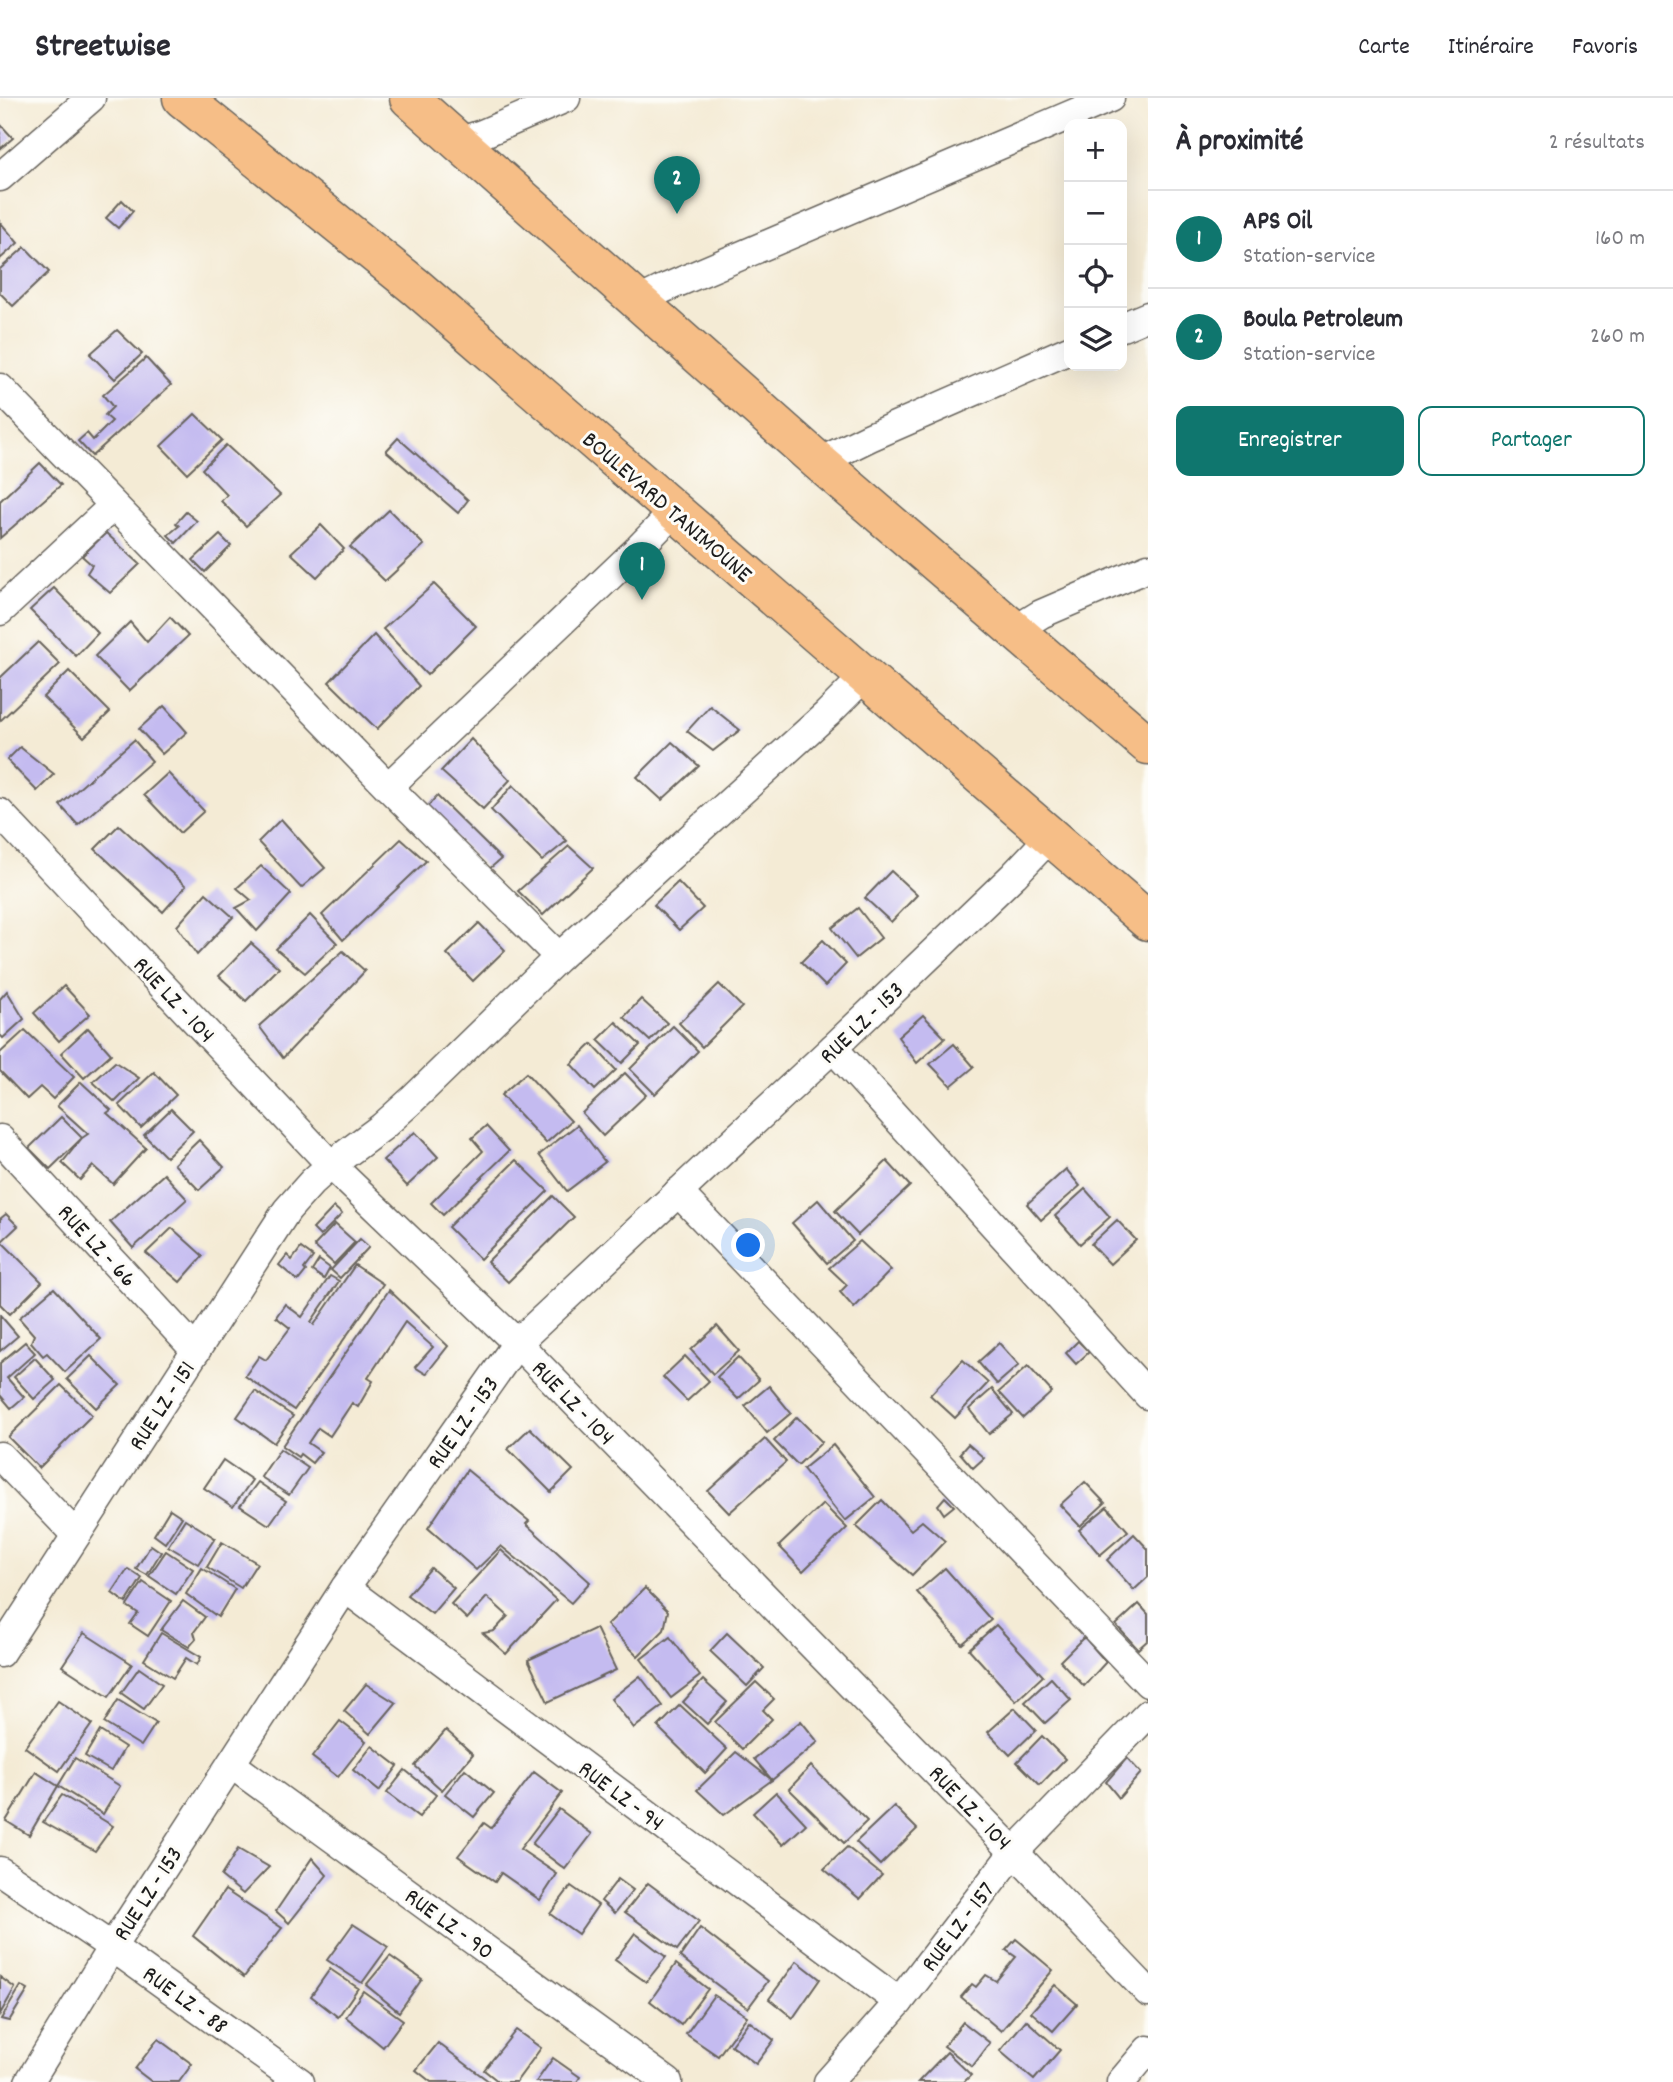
<!DOCTYPE html>
<html lang="fr">
<meta charset="utf-8">
<style>
:root{--surface:#fff;--page:#f7f7f7;--text:#2b2b33;--muted:#7c7c81;--line:#e1e1e2;--accent:#0f766e}
body{margin:0;font-family:Dekko,sans-serif;background:var(--page);color:var(--text)}
.controls{position:absolute;right:21px;top:21px;display:grid;overflow:hidden;border-radius:14px;box-shadow:0 7px 28px #0002}
.controls button{width:63px;height:63px;display:grid;place-items:center;padding:0;border:0;border-bottom:2px solid var(--line);background:var(--surface);color:var(--text);font:35px sans-serif}
.you{position:absolute;left:749px;top:1148px;width:24px;height:24px;margin:-18px;border:5px solid #fff;border-radius:50%;background:#1a73e8;box-shadow:0 0 0 10px #1a73e833}
.badge{display:grid;place-items:center;width:46px;height:46px;border-radius:50%;background:var(--accent);color:#fff;font-size:23px;font-weight:700}
.pin{position:absolute;translate:-50% -58px;filter:drop-shadow(0 2px 4px #0008)}
.pin::after{content:'';position:absolute;top:37px;width:24px;height:21px;background:inherit;clip-path:polygon(0 0,100% 0,50% 100%)}
.list{margin:0;padding:0;list-style:none}
h2{display:flex;justify-content:space-between;align-items:center;height:91px;margin:0;padding:0 28px;font-size:30px}
h2 small{font-size:23px;font-weight:400;color:var(--muted)}
.list li{display:grid;grid-template-columns:46px 1fr auto;gap:21px;align-items:center;box-sizing:border-box;height:98px;padding:0 28px;border-top:2px solid var(--line)}
.list b{display:block;font-size:26px;white-space:nowrap}
.list p{margin:0;font-size:23px;white-space:nowrap;color:var(--muted)}
.list em{font-size:23px;font-style:normal;color:var(--muted)}
.actions{display:flex;gap:14px;padding:21px 28px}
.actions a{flex:1;padding:16px 0;border:2px solid var(--accent);border-radius:14px;text-align:center;font-size:24px;color:var(--accent)}
.actions .main{background:var(--accent);color:#fff}
.icon{flex:none;width:38px;height:38px;fill:none;stroke:currentColor;stroke-width:2;stroke-linecap:round;stroke-linejoin:round}
.map{position:relative;flex:none;width:1148px;height:1984px;overflow:hidden}
header{display:flex;align-items:center;gap:42px;box-sizing:border-box;height:98px;padding:0 35px;background:var(--surface);border-bottom:2px solid var(--line)}
header strong{font-size:33px}
nav{display:flex;gap:38px;margin-inline-start:auto;font-size:24px}
main{display:flex}
aside{flex:1;background:var(--surface)}
.map>svg:first-child{display:block}
.building{fill:#c4bbf0}
.lines{fill:none;stroke-linecap:round;stroke-linejoin:round}
.street-casing{stroke:#68645d;stroke-width:31}
.primary-casing{stroke:#68645d;stroke-width:41}
.street{stroke:#fff;stroke-width:28}
.primary{stroke:#f6be87;stroke-width:38}
.labels{text-anchor:middle;stroke-width:6;stroke-linejoin:round;paint-order:stroke}
.street-label{font-size:24px;fill:#1c1c1c;stroke:#fdfcf7}
</style>
<header>
<strong>Streetwise</strong>
<nav><a>Carte</a><a>Itinéraire</a><a>Favoris</a></nav>
</header>
<main>
<div class="map">
<svg width="1148" height="1984" viewBox="0 0 1148 1984">
<rect width="100%" height="100%" fill="#fdfcf7"/>
<filter id="ink" filterUnits="userSpaceOnUse"><feTurbulence type="fractalNoise" baseFrequency=".0143" numOctaves="2"/><feDisplacementMap in="SourceGraphic" scale="14" xChannelSelector="R" yChannelSelector="G"/><feConvolveMatrix kernelMatrix="1 2 1 2 8 2 1 2 1" color-interpolation-filters="sRGB"/></filter>
<filter id="wash" filterUnits="userSpaceOnUse"><feTurbulence type="fractalNoise" baseFrequency=".00686" numOctaves="4" result="noise"/><feDisplacementMap in="SourceGraphic" scale="28" xChannelSelector="R" yChannelSelector="G"/><feGaussianBlur stdDeviation="1.57" result="paint"/><feColorMatrix in="noise" values="0 0 0 0 0 0 0 0 0 0 0 0 0 0 0 0 0 1.4 0 .05"/><feComposite in="paint" operator="in"/></filter>
<g filter="url(#wash)">
<rect width="100%" height="100%" fill="#f4ebd5"/>
<g id="blocks">
<g class="building">
<polygon points="0,26 13,40 0,51"/>
<polygon points="122,102 133,113 118,130 106,120"/>
<polygon points="0,124 18,145 0,161"/>
<polygon points="25,149 49,174 13,208 0,195 0,171"/>
<polygon points="117,232 142,256 115,281 90,256"/>
<polygon points="146,260 171,287 92,358 78,343 87,335 93,342 112,323 105,317 113,309 103,297"/>
<polygon points="195,316 222,342 187,375 161,348"/>
<polygon points="398,340 468,402 458,415 386,353"/>
<polygon points="226,347 280,397 246,428 221,403 227,397 202,371"/>
<polygon points="40,365 61,387 0,440 0,403"/>
<polygon points="389,412 424,447 385,483 350,449"/>
<polygon points="186,414 197,423 176,445 168,437 179,428 176,425"/>
<polygon points="321,427 344,451 317,479 291,455"/>
<polygon points="106,435 140,466 110,495 87,475 92,467 82,458"/>
<polygon points="220,437 231,448 205,474 193,462"/>
<polygon points="434,486 476,528 427,577 383,531"/>
<polygon points="54,490 98,535 76,558 30,512"/>
<polygon points="170,519 188,538 129,593 95,558 130,524 147,544"/>
<polygon points="374,537 419,588 377,631 329,584"/>
<polygon points="38,544 60,566 0,623 0,580"/>
<polygon points="69,573 110,614 84,639 43,599"/>
<polygon points="164,608 187,634 162,656 139,631"/>
<polygon points="710,608 740,632 713,653 687,633"/>
<polygon points="471,641 510,682 483,711 441,673"/>
<polygon points="134,642 152,663 78,727 60,707"/>
<polygon points="672,644 699,668 662,702 637,679"/>
<polygon points="20,649 54,676 37,693 7,662"/>
<polygon points="168,675 204,713 180,735 144,697"/>
<polygon points="513,687 567,743 542,763 491,712"/>
<polygon points="437,698 501,761 488,772 426,710"/>
<polygon points="281,721 325,770 301,790 258,744"/>
<polygon points="119,727 186,788 163,814 95,751"/>
<polygon points="401,741 426,763 343,842 322,817"/>
<polygon points="569,748 593,770 543,817 518,793"/>
<polygon points="261,768 291,796 257,833 236,810 251,802 237,790"/>
<polygon points="891,773 917,797 891,824 865,800"/>
<polygon points="678,784 703,810 679,832 654,807"/>
<polygon points="206,795 233,819 197,857 177,828"/>
<polygon points="858,810 881,840 856,860 832,830"/>
<polygon points="310,817 337,845 305,875 276,851"/>
<polygon points="479,825 505,852 473,883 447,856"/>
<polygon points="823,842 846,866 825,888 801,864"/>
<polygon points="251,845 279,870 246,903 219,878"/>
<polygon points="343,853 365,873 283,960 259,928"/>
<polygon points="719,886 742,909 702,949 679,925"/>
<polygon points="64,888 90,916 59,943 34,915"/>
<polygon points="7,893 24,921 3,940 0,937 0,901"/>
<polygon points="641,901 667,925 650,943 624,919"/>
<polygon points="923,917 945,940 917,965 898,939"/>
<polygon points="616,924 640,947 622,965 598,942"/>
<polygon points="673,928 698,953 655,996 630,971"/>
<polygon points="88,930 111,956 84,980 61,955"/>
<polygon points="25,932 74,979 53,1001 40,989 27,1001 0,973 0,955"/>
<polygon points="592,946 616,972 595,992 571,966"/>
<polygon points="954,946 974,969 951,988 930,966"/>
<polygon points="115,964 139,980 115,1004 93,984"/>
<polygon points="154,974 176,997 141,1030 119,1007"/>
<polygon points="526,975 571,1023 546,1045 501,997"/>
<polygon points="625,975 646,997 603,1038 582,1015"/>
<polygon points="81,984 111,1012 107,1015 146,1050 113,1086 93,1068 80,1082 62,1065 82,1040 50,1071 29,1050 61,1019 82,1040 88,1036 57,1008"/>
<polygon points="171,1011 193,1033 166,1059 144,1037"/>
<polygon points="577,1027 605,1064 567,1093 539,1057"/>
<polygon points="486,1028 509,1053 443,1117 431,1105 483,1053 472,1040"/>
<polygon points="415,1034 438,1059 407,1088 383,1062"/>
<polygon points="199,1042 224,1069 199,1092 174,1066"/>
<polygon points="516,1062 548,1093 480,1161 448,1129"/>
<polygon points="887,1063 910,1088 858,1137 835,1113"/>
<polygon points="1066,1071 1080,1088 1041,1122 1027,1106"/>
<polygon points="164,1076 187,1101 133,1150 110,1124"/>
<polygon points="1085,1091 1110,1119 1080,1146 1055,1118"/>
<polygon points="553,1098 574,1119 508,1184 487,1164"/>
<polygon points="818,1102 853,1143 827,1165 792,1125"/>
<polygon points="334,1109 342,1116 320,1138 313,1131"/>
<polygon points="6,1116 18,1128 0,1145 0,1121"/>
<polygon points="1117,1122 1136,1142 1110,1166 1091,1146"/>
<polygon points="335,1126 355,1144 334,1166 314,1148"/>
<polygon points="172,1130 203,1158 180,1184 146,1155"/>
<polygon points="360,1141 369,1149 340,1180 331,1172"/>
<polygon points="860,1143 891,1172 854,1210 840,1194 847,1187 829,1170"/>
<polygon points="3,1145 42,1184 10,1216 0,1206 0,1148"/>
<polygon points="301,1150 313,1159 304,1171 306,1173 298,1183 279,1167 287,1157 292,1162"/>
<polygon points="319,1162 330,1170 324,1181 312,1173"/>
<polygon points="355,1167 383,1186 294,1312 245,1278 259,1258 266,1262 290,1230 276,1219 285,1206 302,1219 330,1178 339,1183 311,1224 314,1227"/>
<polygon points="54,1190 101,1241 65,1274 47,1255 43,1258 31,1244 34,1237 19,1220"/>
<polygon points="389,1192 448,1248 426,1276 415,1269 433,1249 405,1224 368,1280 373,1283 358,1309 352,1305 330,1338 318,1330 308,1345 321,1354 312,1365 300,1356 298,1359 282,1348"/>
<polygon points="0,1217 18,1238 0,1253"/>
<polygon points="717,1228 739,1253 713,1276 691,1252"/>
<polygon points="1078,1243 1089,1254 1076,1266 1066,1255"/>
<polygon points="25,1244 35,1255 7,1280 24,1299 11,1310 0,1297 0,1265"/>
<polygon points="999,1245 1019,1267 997,1286 978,1264"/>
<polygon points="91,1258 120,1287 96,1310 67,1281"/>
<polygon points="685,1258 709,1283 687,1303 663,1279"/>
<polygon points="738,1259 759,1282 738,1301 717,1279"/>
<polygon points="35,1260 55,1282 34,1301 14,1279"/>
<polygon points="963,1262 988,1285 955,1320 930,1297"/>
<polygon points="1028,1268 1052,1294 1023,1320 999,1294"/>
<polygon points="61,1287 92,1317 39,1370 8,1339"/>
<polygon points="769,1288 791,1315 767,1335 745,1308"/>
<polygon points="992,1291 1013,1316 989,1336 969,1311"/>
<polygon points="255,1293 293,1318 274,1345 237,1319"/>
<polygon points="797,1319 822,1344 798,1367 774,1343"/>
<polygon points="530,1330 573,1372 551,1394 508,1351"/>
<polygon points="765,1341 786,1364 729,1415 708,1393"/>
<polygon points="968,1346 984,1360 973,1370 960,1355"/>
<polygon points="833,1347 875,1399 845,1423 803,1371"/>
<polygon points="280,1351 308,1370 289,1397 261,1379"/>
<polygon points="223,1362 252,1382 233,1409 204,1390"/>
<polygon points="467,1372 529,1423 526,1426 590,1484 571,1505 501,1448 476,1472 428,1430"/>
<polygon points="258,1384 286,1403 269,1427 240,1408"/>
<polygon points="1085,1384 1105,1405 1080,1428 1060,1407"/>
<polygon points="945,1399 954,1408 944,1416 938,1407"/>
<polygon points="882,1402 911,1432 922,1423 945,1443 912,1477 856,1428"/>
<polygon points="823,1406 847,1430 803,1473 779,1448"/>
<polygon points="1107,1409 1128,1433 1100,1457 1079,1432"/>
<polygon points="170,1411 182,1419 165,1445 154,1437"/>
<polygon points="185,1421 215,1440 198,1466 168,1448"/>
<polygon points="1134,1436 1148,1451 1148,1479 1134,1492 1107,1462"/>
<polygon points="222,1444 257,1465 241,1490 207,1469"/>
<polygon points="151,1447 161,1454 147,1477 136,1471"/>
<polygon points="501,1452 556,1502 506,1556 483,1535 494,1533 508,1518 487,1499 467,1521 451,1506"/>
<polygon points="166,1453 193,1471 176,1496 149,1478"/>
<polygon points="202,1470 235,1491 218,1519 186,1496"/>
<polygon points="431,1470 454,1490 432,1516 407,1497"/>
<polygon points="945,1470 991,1522 962,1546 917,1494"/>
<polygon points="128,1471 142,1480 126,1505 112,1495"/>
<polygon points="143,1484 171,1503 148,1538 130,1526 138,1515 127,1508"/>
<polygon points="645,1490 668,1513 664,1532 638,1558 607,1527"/>
<polygon points="183,1503 205,1519 194,1534 196,1541 189,1549 161,1532"/>
<polygon points="1139,1506 1148,1516 1148,1542 1138,1551 1116,1527"/>
<polygon points="996,1527 1043,1578 1016,1603 969,1551"/>
<polygon points="596,1530 616,1572 548,1604 528,1562"/>
<polygon points="84,1535 132,1566 109,1599 62,1568"/>
<polygon points="161,1535 201,1559 197,1567 186,1560 173,1580 144,1562"/>
<polygon points="727,1535 764,1570 747,1588 710,1553"/>
<polygon points="670,1539 700,1578 671,1600 641,1561"/>
<polygon points="1084,1539 1106,1564 1084,1588 1060,1563"/>
<polygon points="139,1570 162,1586 144,1611 121,1595"/>
<polygon points="640,1578 663,1608 634,1630 611,1601"/>
<polygon points="1051,1580 1071,1602 1045,1625 1025,1604"/>
<polygon points="703,1582 727,1604 707,1626 683,1604"/>
<polygon points="756,1584 774,1601 763,1612 772,1621 742,1651 715,1624"/>
<polygon points="366,1586 396,1605 370,1636 344,1613"/>
<polygon points="118,1602 156,1625 141,1648 104,1625"/>
<polygon points="58,1603 92,1626 59,1673 25,1649"/>
<polygon points="680,1607 727,1651 705,1675 658,1629"/>
<polygon points="1015,1610 1036,1632 1010,1657 988,1634"/>
<polygon points="340,1623 366,1643 338,1679 312,1659"/>
<polygon points="801,1623 818,1644 772,1682 754,1661"/>
<polygon points="446,1632 473,1656 442,1692 415,1668"/>
<polygon points="100,1633 125,1649 111,1673 85,1658"/>
<polygon points="1042,1638 1065,1661 1040,1687 1017,1664"/>
<polygon points="372,1648 398,1668 379,1693 353,1672"/>
<polygon points="736,1654 772,1682 724,1717 697,1692"/>
<polygon points="75,1660 120,1688 103,1716 58,1688 29,1737 6,1723 36,1674 58,1688"/>
<polygon points="1127,1660 1141,1675 1119,1700 1106,1684"/>
<polygon points="811,1668 867,1723 844,1745 789,1691"/>
<polygon points="465,1671 494,1695 474,1719 445,1696"/>
<polygon points="405,1672 436,1697 419,1719 387,1695"/>
<polygon points="534,1674 562,1695 520,1751 557,1776 540,1802 501,1775 495,1784 458,1758 484,1725 491,1730"/>
<polygon points="776,1694 806,1726 783,1747 753,1715"/>
<polygon points="62,1697 113,1728 95,1753 43,1724"/>
<polygon points="894,1708 917,1731 880,1767 856,1744"/>
<polygon points="559,1711 592,1736 565,1771 532,1746"/>
<polygon points="847,1749 882,1777 860,1801 824,1771"/>
<polygon points="238,1751 269,1769 243,1796 221,1778"/>
<polygon points="312,1760 327,1777 289,1825 276,1813"/>
<polygon points="618,1781 633,1792 615,1815 601,1803"/>
<polygon points="648,1785 699,1823 677,1852 625,1814"/>
<polygon points="571,1788 598,1807 578,1836 550,1816"/>
<polygon points="225,1792 282,1830 244,1879 193,1838"/>
<polygon points="353,1826 388,1849 362,1885 327,1862"/>
<polygon points="700,1830 768,1883 748,1910 680,1859"/>
<polygon points="635,1835 666,1859 646,1884 615,1862"/>
<polygon points="1016,1841 1053,1872 1001,1933 961,1899 972,1886 976,1889 986,1877 996,1883 1016,1859 1006,1852"/>
<polygon points="390,1858 422,1881 399,1914 366,1887"/>
<polygon points="797,1863 820,1881 793,1920 769,1901"/>
<polygon points="676,1866 708,1891 681,1927 650,1903"/>
<polygon points="330,1871 358,1890 338,1919 311,1898"/>
<polygon points="0,1879 15,1890 0,1916"/>
<polygon points="1055,1887 1077,1906 1053,1933 1031,1914"/>
<polygon points="21,1888 28,1892 9,1923 1,1921"/>
<polygon points="363,1893 403,1922 383,1949 346,1919"/>
<polygon points="714,1897 747,1918 718,1958 686,1936"/>
<polygon points="1026,1922 1060,1952 1034,1982 1000,1953"/>
<polygon points="749,1923 774,1942 756,1966 731,1947"/>
<polygon points="963,1924 990,1945 972,1969 944,1948"/>
<polygon points="516,1932 541,1950 516,1984 499,1984 484,1972"/>
<polygon points="158,1941 192,1966 179,1984 152,1984 135,1971"/>
<polygon points="438,1945 475,1973 490,1984 431,1984 416,1972"/>
<polygon points="947,1954 971,1977 964,1984 918,1984"/>
<polygon points="553,1960 580,1979 577,1984 536,1984"/>
</g>
</g>
</g>
<g filter="url(#ink)">
<use href="#blocks" fill-opacity="0" stroke="#68645d" stroke-width="2"/>
<g class="lines">
<defs>
<g id="street">
<polyline points="458,44 482,36 566,0"/>
<polyline points="0,79 91,0"/>
<polyline points="637,204 663,191 1110,0"/>
<polyline points="1122,229 1148,218"/>
<polyline points="0,290 388,689 559,859"/>
<polyline points="819,364 870,339 1069,252"/>
<polyline points="0,513 113,408"/>
<polyline points="1015,532 1041,516 1148,470"/>
<polyline points="388,689 634,455 675,413"/>
<polyline points="0,715 331,1067 517,1245 1014,1754 1148,1894"/>
<polyline points="833,950 1148,1297"/>
<polyline points="0,1041 196,1253"/>
<polyline points="678,1094 1148,1585"/>
<polyline points="0,1358 76,1437"/>
<polyline points="345,1490 899,1904"/>
<polyline points="0,1555 287,1112 312,1084 331,1067 382,1029 412,1002 559,859 827,616 865,578"/>
<polyline points="231,1666 668,1984"/>
<polyline points="0,1773 112,1849 300,1984"/>
<polyline points="29,1984 112,1849 345,1490 517,1245 833,950 1014,777 1050,739"/>
<polyline points="828,1984 899,1904 1014,1754 1148,1616"/>
<polyline points="1121,1984 1148,1952"/>
</g>
<g id="primary">
<polyline points="182,0 416,189 1148,823"/>
<polyline points="409,0 819,364 1148,647"/>
</g>
</defs>
<use href="#street" class="street-casing"/>
<use href="#primary" class="primary-casing"/>
<use href="#street" class="street"/>
<use href="#primary" class="primary"/>
</g>
</g>
<g class="labels">
<g class="street-label">
<text transform="translate(668 408) rotate(41)" y="8">BOULEVARD TANIMOUNE</text>
<text transform="translate(175 901) rotate(47)" y="8">RUE LZ - 104</text>
<text transform="translate(861 924) rotate(-44)" y="8">RUE LZ - 153</text>
<text transform="translate(98 1147) rotate(47)" y="8">RUE LZ - 66</text>
<text transform="translate(574 1304) rotate(46)" y="8">RUE LZ - 104</text>
<text transform="translate(161 1307) rotate(-57)" y="8">RUE LZ - 151</text>
<text transform="translate(462 1324) rotate(-55)" y="8">RUE LZ - 153</text>
<text transform="translate(622 1697) rotate(37)" y="8">RUE LZ - 94</text>
<text transform="translate(971 1709) rotate(46)" y="8">RUE LZ - 104</text>
<text transform="translate(147 1795) rotate(-57)" y="8">RUE LZ - 153</text>
<text transform="translate(450 1825) rotate(36)" y="8">RUE LZ - 90</text>
<text transform="translate(957 1828) rotate(-53)" y="8">RUE LZ - 157</text>
<text transform="translate(186 1901) rotate(36)" y="8">RUE LZ - 88</text>
</g>
</g>
</svg>
<div class="controls">
<button>+</button>
<button>−</button>
<button><svg class="icon" aria-label="locate" viewBox="0 0 24 24"><circle cx="12" cy="12" r="6"/><path d="M12 2v4M12 18v4M2 12h4M18 12h4"/></svg></button>
<button><svg class="icon" aria-label="layers" viewBox="0 0 24 24"><path d="M12 4l9 5-9 5-9-5zM3 14l9 5 9-5"/></svg></button>
</div>
<div class="you"></div>
<div class="pin badge" style="left:642px;top:502px">1</div>
<div class="pin badge" style="left:677px;top:116px">2</div>
</div>
<aside>
<h2>À proximité<small>2 résultats</small></h2>
<ul class="list">
<li><span class="badge">1</span><div><b>APS Oil</b><p>Station-service</p></div><em>160 m</em></li>
<li><span class="badge">2</span><div><b>Boula Petroleum</b><p>Station-service</p></div><em>260 m</em></li>
</ul>
<div class="actions"><a class="main">Enregistrer</a><a>Partager</a></div>
</aside>
</main>
